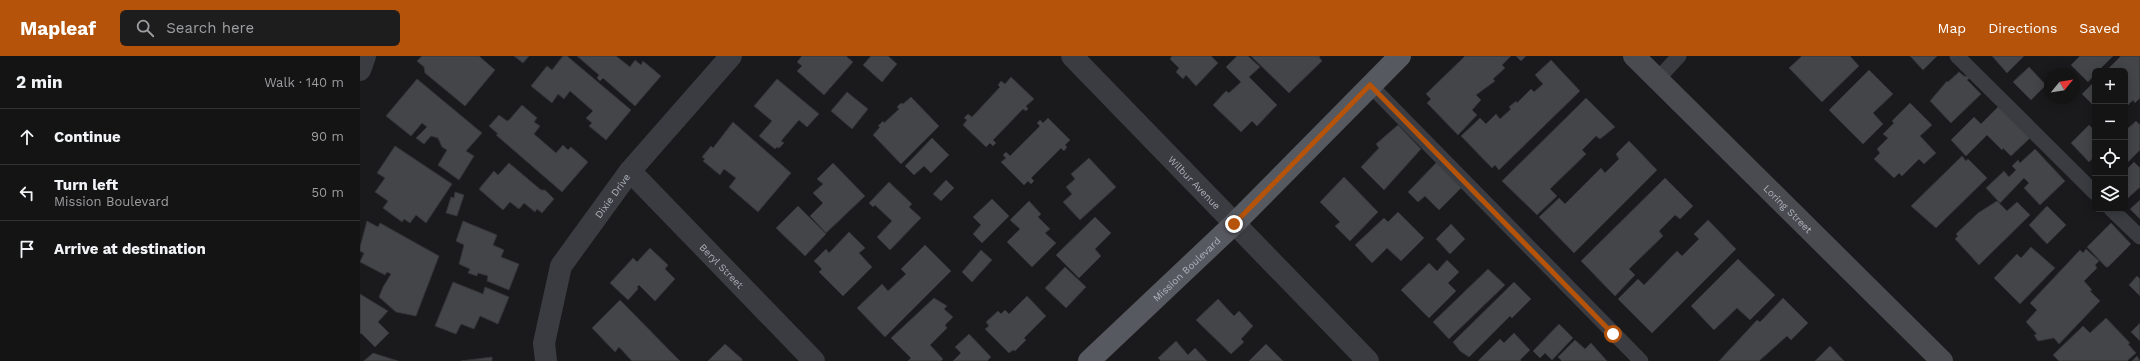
<!DOCTYPE html>
<meta charset="utf-8">
<style>
:root{--surface:#141415;--page:#1d1d1e;--text:#f1f3f6;--muted:#9d9ea0;--line:#333334;--accent:#b45309}
body{margin:0;font-family:"Work Sans",sans-serif;background:var(--page);color:var(--text)}
.controls{position:absolute;right:12px;top:12px;display:grid;overflow:hidden;border-radius:6px;box-shadow:0 2px 10px #0003}
.controls button{width:36px;height:36px;display:grid;place-items:center;padding:0;border:0;border-bottom:1px solid var(--line);background:var(--surface);color:var(--text);font:20px sans-serif}
.compass{position:absolute;left:1684px;top:12px;width:36px;height:36px;border-radius:50%;background:var(--surface);box-shadow:0 2px 10px #0003;rotate:60deg}
.stop{position:absolute;width:12px;height:12px;margin:-9px;border:3px solid #b45309;border-radius:50%;background:#fff}
.stop.end{background:#b45309;border-color:#fff;box-shadow:0 1px 4px #0008}
.list{margin:0;padding:0;list-style:none}
h2{display:flex;justify-content:space-between;align-items:center;height:52px;margin:0;padding:0 16px;font-size:17px}
h2 small{font-size:13px;font-weight:400;color:var(--muted)}
.list li{display:grid;grid-template-columns:26px 1fr auto;gap:12px;align-items:center;box-sizing:border-box;height:56px;padding:0 16px;border-top:1px solid var(--line)}
.list b{display:block;font-size:15px;white-space:nowrap}
.list p{margin:0;font-size:13px;white-space:nowrap;color:var(--muted)}
.list em{font-size:13px;font-style:normal;color:var(--muted)}
.icon{flex:none;width:22px;height:22px;fill:none;stroke:currentColor;stroke-width:2;stroke-linecap:round;stroke-linejoin:round}
.map{position:relative;flex:none;width:1780px;height:305px;overflow:hidden}
header{display:flex;align-items:center;gap:24px;box-sizing:border-box;height:56px;padding:0 20px;background:var(--accent);color:#fff}
header strong{font-size:19px}
nav{display:flex;gap:22px;margin-inline-start:auto;font-size:14px}
.search{width:280px;height:36px;background:var(--page);display:flex;align-items:center;gap:10px;box-sizing:border-box;padding:0 14px;border-radius:6px;color:var(--muted);font-size:15px}
main{display:flex}
aside{flex:1;background:var(--surface)}
.map>svg:first-child{display:block}
.building{fill:#444549;stroke:#343438}
.lines{fill:none;stroke-linecap:round;stroke-linejoin:round}
.lane{stroke:#3b3c41;stroke-width:15}
.street{stroke:#3b3c41;stroke-width:22}
.secondary{stroke:#494b51;stroke-width:22}
.primary{stroke:#575960;stroke-width:22}
.route{stroke:#b45309;stroke-width:5}
.labels{text-anchor:middle;stroke-width:3.5;stroke-linejoin:round;paint-order:stroke}
.street-label{font-size:10px;fill:#acb2bb;stroke:#151517}
</style>
<header>
<strong>Mapleaf</strong>
<div class="search"><svg class="icon" aria-label="search" viewBox="0 0 24 24"><circle cx="10" cy="10" r="6"/><path d="M15 15l6 6"/></svg>Search here</div>
<nav><a>Map</a><a>Directions</a><a>Saved</a></nav>
</header>
<main>
<aside>
<h2>2 min<small>Walk · 140 m</small></h2>
<ul class="list">
<li><svg class="icon" aria-label="ahead" viewBox="0 0 24 24"><path d="M12 20V5M6 11l6-6 6 6"/></svg><div><b>Continue</b></div><em>90 m</em></li>
<li><svg class="icon" aria-label="left" viewBox="0 0 24 24"><path d="M17 20v-9H6M10 6l-5 5 5 5"/></svg><div><b>Turn left</b><p>Mission Boulevard</p></div><em>50 m</em></li>
<li><svg class="icon" aria-label="arrive" viewBox="0 0 24 24"><path d="M6 21V4h12l-3 4 3 4H6"/></svg><div><b>Arrive at destination</b></div></li>
</ul>
</aside>
<div class="map">
<svg width="1780" height="305" viewBox="0 0 1780 305">
<rect width="100%" height="100%" fill="#1a1a1c"/>
<g class="building">
<polygon points="62,0 119,0 135,14 105,50 65,17 64,11 57,5"/>
<polygon points="154,0 169,0 163,7"/>
<polygon points="203,0 207,0 271,54 246,84 229,70 232,67 226,62 233,55 210,35 204,43 198,38 192,47 171,30 187,10 192,14"/>
<polygon points="217,0 256,0 270,11 275,4 281,9 283,5 301,20 275,50 243,22 240,25 237,22 239,19"/>
<polygon points="442,0 486,0 493,6 464,39 437,15 442,10 437,6"/>
<polygon points="511,0 528,0 537,8 522,26 503,9"/>
<polygon points="812,0 851,0 858,7 836,30 826,19 823,23 816,16 819,12 810,3"/>
<polygon points="877,0 888,0 900,11 889,21 917,49 897,70 892,65 881,76 853,49 866,35 869,37 881,26 866,11"/>
<polygon points="891,0 960,0 959,1 962,5 929,37"/>
<polygon points="1105,0 1151,0 1142,9 1145,12 1133,23 1135,25 1116,39 1121,44 1112,54 1117,59 1098,79 1067,47 1071,43 1066,38"/>
<polygon points="1156,0 1166,0 1161,5"/>
<polygon points="1442,0 1490,0 1499,10 1462,46 1429,12"/>
<polygon points="1550,0 1577,0 1563,14"/>
<polygon points="1632,0 1664,0 1647,17"/>
<polygon points="1720,0 1753,0 1738,15 1735,15 1735,18 1728,26 1711,9"/>
<polygon points="1761,0 1780,0 1780,42 1775,47 1773,44 1765,52 1765,15 1746,15"/>
<polygon points="1191,4 1220,35 1139,114 1135,109 1132,112 1101,80 1120,62 1126,68 1136,58 1140,63 1151,53 1149,51 1156,45 1157,47 1171,33 1174,36 1183,28 1175,19"/>
<polygon points="1669,11 1686,29 1671,44 1653,26"/>
<polygon points="1509,14 1533,38 1513,57 1523,68 1503,88 1469,54"/>
<polygon points="1599,16 1604,20 1611,21 1607,24 1621,38 1591,67 1570,45 1587,25 1588,26"/>
<polygon points="651,21 674,43 666,50 668,53 666,55 663,53 633,84 636,87 633,90 630,87 626,91 603,69 607,64 604,62 608,58 612,61 640,31 638,29 641,25 645,28"/>
<polygon points="57,23 122,77 106,95 114,100 99,124 78,109 87,94 82,91 78,82 71,80 64,88 56,82 67,71 62,67 51,80 26,60"/>
<polygon points="417,23 459,58 447,71 439,64 421,85 424,87 419,92 417,91 415,93 399,80 412,65 394,50"/>
<polygon points="1735,25 1735,51 1722,38"/>
<polygon points="487,36 508,53 492,73 471,55"/>
<polygon points="551,41 579,70 541,108 513,79 520,71 518,70 523,65 524,67 539,53 537,51 541,47 543,48"/>
<polygon points="1226,42 1255,71 1240,83 1236,80 1222,94 1226,98 1190,133 1197,140 1177,159 1142,125"/>
<polygon points="1550,47 1572,69 1560,80 1576,97 1564,108 1559,103 1542,120 1539,117 1534,122 1514,103 1520,97 1517,93 1528,82 1523,78 1534,67 1532,65"/>
<polygon points="1641,48 1671,81 1651,100 1643,92 1642,94 1627,79 1606,100 1591,84 1614,61 1621,68"/>
<polygon points="162,49 177,62 174,66 180,70 174,78 196,97 203,89 208,94 211,91 228,106 202,136 136,79 138,78 129,70 139,59 147,65 149,64"/>
<polygon points="688,62 710,84 705,89 707,91 704,95 701,92 671,122 674,125 671,128 668,125 664,129 641,106 646,102 643,99 646,96 650,100 680,70 677,67 680,64 683,67"/>
<polygon points="1776,65 1780,69 1780,94 1765,109 1765,75"/>
<polygon points="373,66 431,117 398,156 369,131 376,122 364,113 360,119 343,105 345,103 342,101 351,90 353,92"/>
<polygon points="1038,69 1061,93 1024,134 1001,111 1019,92 1016,88"/>
<polygon points="1729,69 1735,75 1735,100 1729,106 1711,87"/>
<polygon points="572,82 589,99 571,117 564,110 554,119 545,110"/>
<polygon points="1269,85 1297,114 1214,197 1179,161 1199,142 1205,148 1241,112 1245,117 1259,103 1256,98"/>
<polygon points="35,90 92,128 66,167 56,159 50,167 44,163 42,166 23,152 28,145 15,136 25,122 17,117"/>
<polygon points="1675,93 1705,125 1680,149 1664,132 1669,127 1664,122 1640,147 1626,132 1644,115 1649,121 1656,114 1652,110 1658,104 1660,107"/>
<polygon points="1602,100 1606,105 1608,103 1627,122 1576,172 1551,150"/>
<polygon points="729,102 756,131 720,164 703,146 712,138 706,131 715,123 711,118"/>
<polygon points="1077,106 1102,131 1079,154 1065,140 1058,146 1048,136"/>
<polygon points="1774,106 1780,112 1780,131 1767,143 1765,140 1765,115"/>
<polygon points="149,107 181,134 185,134 194,143 182,157 177,153 175,156 164,147 159,153 150,146 143,154 119,133 134,115 138,119"/>
<polygon points="473,107 505,140 466,177 450,160 463,147 453,137 463,128 457,123"/>
<polygon points="984,121 1018,156 990,185 975,170 980,166 960,146"/>
<polygon points="1305,122 1333,150 1320,163 1315,159 1299,175 1303,180 1269,213 1275,219 1255,240 1221,205"/>
<polygon points="586,124 594,132 581,145 573,138"/>
<polygon points="529,126 552,148 549,151 561,162 530,194 517,181 532,165 515,149 513,151 509,147"/>
<polygon points="95,136 104,139 97,160 86,157 91,141 94,142"/>
<polygon points="632,143 649,160 622,187 613,178 621,169 613,161"/>
<polygon points="1780,144 1780,163 1770,153"/>
<polygon points="669,145 681,158 678,161 690,173 685,177 696,187 672,211 647,186 660,173 650,164"/>
<polygon points="1637,145 1647,155 1657,146 1670,159 1619,209 1595,183 1598,180 1596,178 1618,157"/>
<polygon points="438,150 466,178 445,200 416,172"/>
<polygon points="1687,150 1706,169 1687,188 1669,169"/>
<polygon points="1038,156 1064,182 1041,205 1027,192 1012,207 995,189 1024,162 1028,166"/>
<polygon points="735,161 751,177 735,193 741,200 719,222 696,199"/>
<polygon points="1348,164 1376,193 1292,277 1258,243 1278,223 1284,229 1317,195 1322,200 1339,183 1334,178"/>
<polygon points="7,165 18,171 20,167 79,200 56,260 36,256 19,241 23,231 31,218 27,216 25,219 0,206 4,197 0,195 0,191"/>
<polygon points="103,165 137,179 133,189 144,194 141,201 159,208 149,234 127,225 128,220 118,217 117,220 108,217 110,213 99,208 104,189 96,185"/>
<polygon points="1751,167 1771,188 1748,211 1746,211 1727,191"/>
<polygon points="1091,168 1105,183 1090,198 1076,183"/>
<polygon points="489,176 505,192 499,197 512,211 483,240 459,216 462,213 454,205 466,193 469,197"/>
<polygon points="565,189 591,215 525,281 497,252 522,228 528,235 546,218 541,213"/>
<polygon points="1671,191 1695,212 1660,248 1634,222 1657,198 1661,202"/>
<polygon points="290,192 308,209 305,213 315,223 295,245 279,229 277,231 278,233 268,244 250,227 273,202 277,206"/>
<polygon points="1726,193 1739,205 1735,209 1737,212 1724,225 1732,234 1730,235 1740,245 1699,288 1694,282 1678,285 1674,279 1677,278 1666,266 1677,254 1670,247 1720,194 1723,197"/>
<polygon points="621,194 632,204 612,226 602,216"/>
<polygon points="1378,203 1415,239 1390,264 1377,252 1354,274 1331,250"/>
<polygon points="1087,204 1099,216 1088,227 1096,235 1069,262 1041,234 1069,207 1077,215"/>
<polygon points="705,211 726,231 706,252 685,232"/>
<polygon points="1128,213 1145,229 1089,283 1073,266"/>
<polygon points="1777,220 1780,223 1780,240 1769,229"/>
<polygon points="93,226 123,238 125,231 149,241 138,268 120,260 114,273 101,268 96,278 75,270"/>
<polygon points="1154,226 1171,243 1152,262 1150,260 1109,301 1100,295 1093,286"/>
<polygon points="0,238 28,255 18,266 29,277 15,291 1,277 0,278"/>
<polygon points="667,240 686,260 664,282 666,284 655,295 653,294 649,297 625,273 629,270 626,266 638,255 641,258 645,254 649,258"/>
<polygon points="574,242 587,250 584,253 593,261 585,269 587,272 570,289 583,303 581,305 548,305 551,302 531,282"/>
<polygon points="1423,242 1448,267 1431,284 1427,280 1399,305 1359,305 1397,264 1400,266"/>
<polygon points="858,243 874,260 879,255 893,270 881,283 884,286 871,298 836,264"/>
<polygon points="260,244 320,305 272,305 259,291 255,296 232,272"/>
<polygon points="1746,262 1770,287 1768,288 1776,297 1767,305 1699,305 1693,299 1723,270 1730,277"/>
<polygon points="1780,267 1780,285 1771,276"/>
<polygon points="1199,268 1213,282 1192,304 1185,297 1180,302 1173,295"/>
<polygon points="1154,277 1170,294 1160,304 1161,305 1118,305 1140,283 1144,287"/>
<polygon points="609,278 631,301 627,305 593,305 601,297 595,291"/>
<polygon points="1215,284 1225,293 1231,287 1247,305 1202,305 1198,301"/>
<polygon points="816,285 828,299 835,292 847,305 801,305 798,302"/>
<polygon points="365,288 382,303 382,305 348,305"/>
<polygon points="906,288 923,305 889,305"/>
<polygon points="1470,290 1484,305 1455,305"/>
<polygon points="13,297 38,305 4,305"/>
<polygon points="1777,300 1780,305 1772,305"/>
<polygon points="132,301 132,305 101,305"/>
</g>
<g class="lines">
<g class="lane">
<polyline points="1597,0 1735,137"/>
<polyline points="1297,24 1319,0"/>
<polyline points="1010,29 1281,305"/>
<polyline points="1751,153 1780,181"/>
</g>
<g class="street">
<path id="s1" d="M712 0 1008 305"/>
<polyline points="0,14 5,0"/>
<path id="s2" d="M270 115 454 305"/>
<path id="s3" d="M186 305 184 287 201 210 270 115 371 0"/>
</g>
<path class="secondary" id="s4" d="M1274 0 1582 305"/>
<path class="primary" id="s5" d="M729 305 874 168 1040 0"/>
</g>
<g class="lines">
<polyline class="route" points="874,168 1010,29 1253,278"/>
</g>
<g class="labels">
<g class="street-label">
<text dy="4" stroke="none"><textPath href="#s1" startOffset="176">Wilbur Avenue</textPath></text>
<text dy="4" stroke="none"><textPath href="#s3" startOffset="184">Dixie Drive</textPath></text>
<text dy="4" stroke="none"><textPath href="#s4" startOffset="217">Loring Street</textPath></text>
<text dy="4" stroke="none"><textPath href="#s2" startOffset="132">Beryl Street</textPath></text>
<text dy="4" stroke="none"><textPath href="#s5" startOffset="134">Mission Boulevard</textPath></text>
</g>
</g>
</svg>
<div class="controls">
<button>+</button>
<button>−</button>
<button><svg class="icon" aria-label="locate" viewBox="0 0 24 24"><circle cx="12" cy="12" r="6"/><path d="M12 2v4M12 18v4M2 12h4M18 12h4"/></svg></button>
<button><svg class="icon" aria-label="layers" viewBox="0 0 24 24"><path d="M12 4l9 5-9 5-9-5zM3 14l9 5 9-5"/></svg></button>
</div>
<svg class="compass" viewBox="-18 -18 36 36"><path d="M0-13l5 13h-10z" fill="#e53935"/><path d="M0 13l5-13h-10z" fill="#9d9ea0"/></svg>
<div class="stop" style="left:1253px;top:278px"></div>
<div class="stop end" style="left:874px;top:168px"></div>
</div>
</main>
